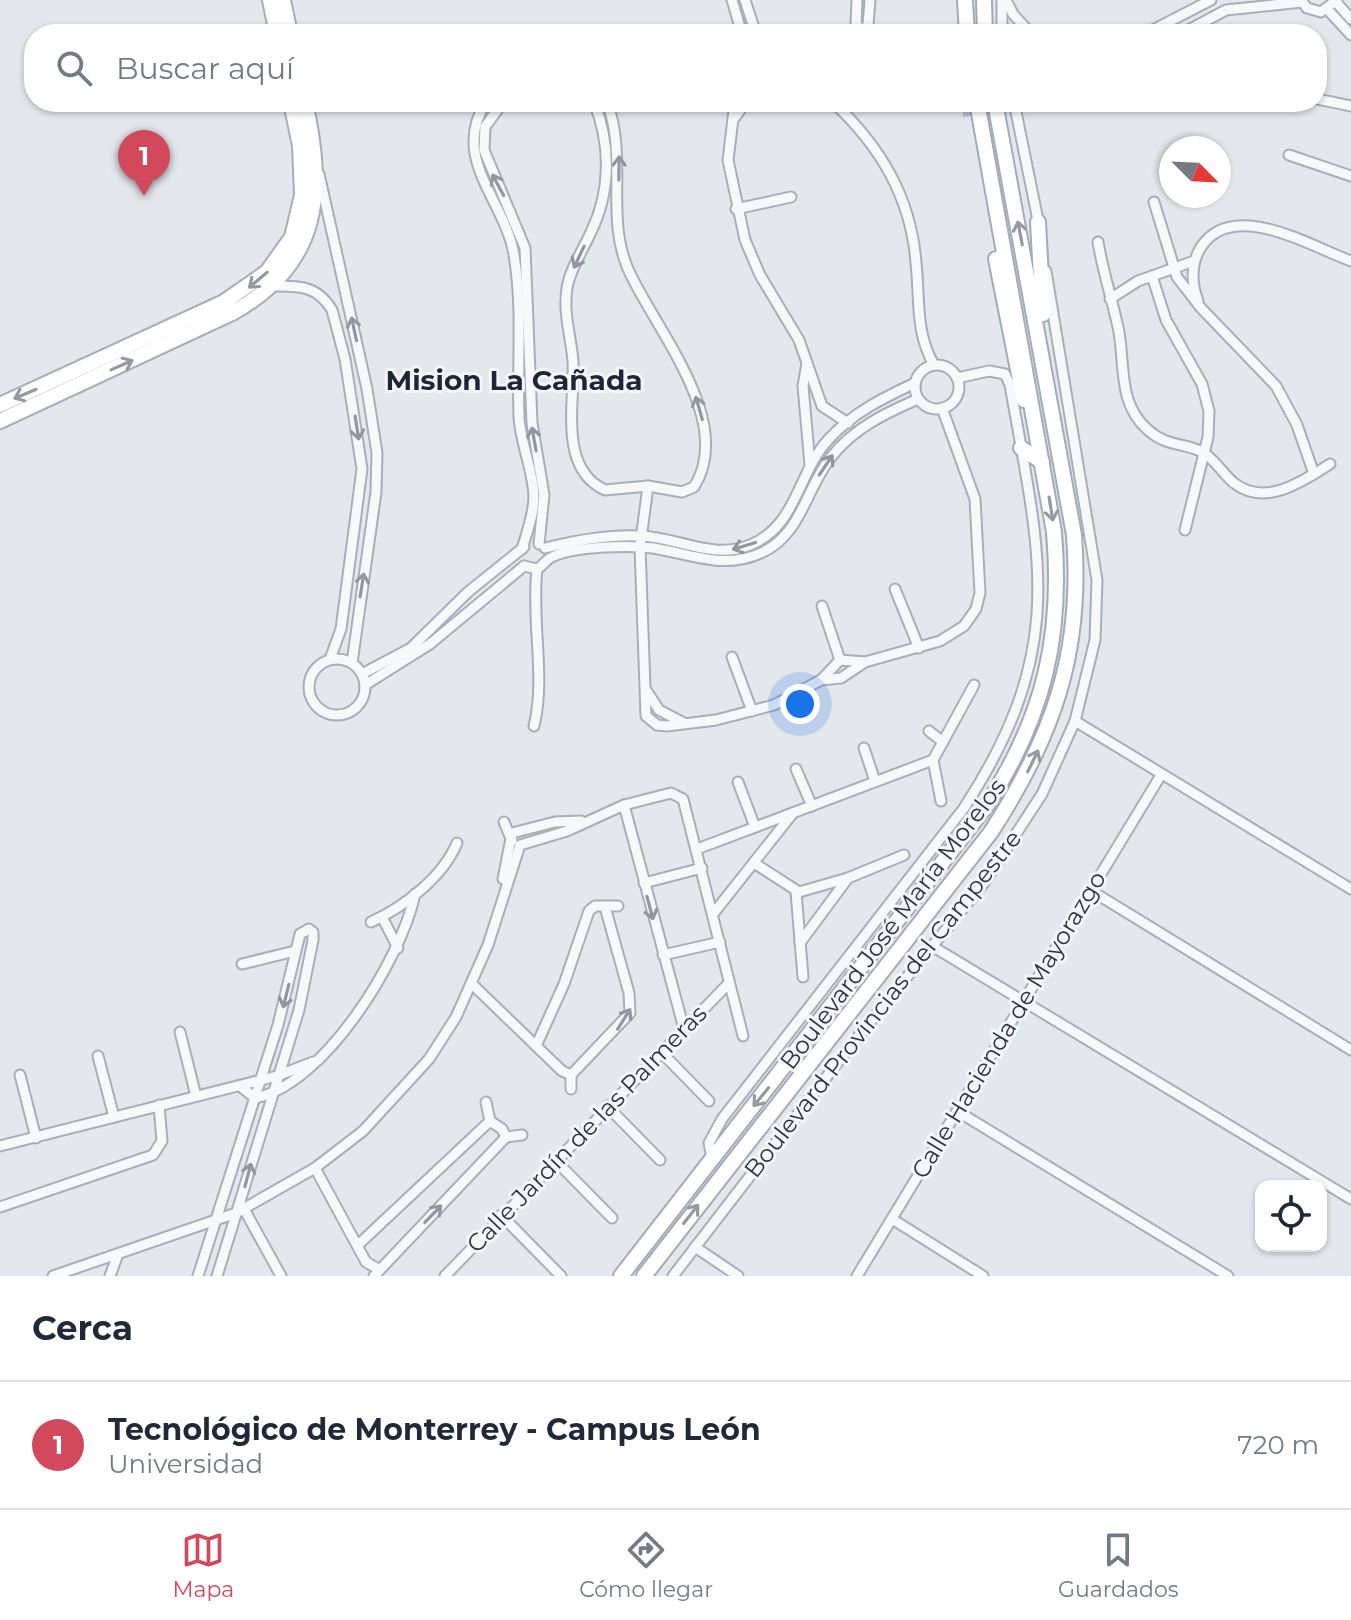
<!DOCTYPE html>
<html lang="es">
<meta charset="utf-8">
<style>
:root{--surface:#fff;--page:#f2f2f3;--text:#1f2937;--muted:#747a83;--line:#e0e1e3;--accent:#d1495b}
body{margin:0;font-family:Montserrat,sans-serif;background:var(--page);color:var(--text)}
.controls{position:absolute;right:24px;bottom:24px;display:grid;overflow:hidden;border-radius:16px;box-shadow:0 2px 6px #0004}
.controls button{width:72px;height:72px;display:grid;place-items:center;padding:0;border:0;border-bottom:2px solid var(--line);background:var(--surface);color:var(--text);font:40px sans-serif}
.compass{position:absolute;left:1159px;top:136px;width:72px;height:72px;border-radius:50%;background:var(--surface);box-shadow:0 2px 6px #0004;rotate:114deg}
.you{position:absolute;left:800px;top:704px;width:28px;height:28px;margin:-20px;border:6px solid #fff;border-radius:50%;background:#1a73e8;box-shadow:0 0 0 12px #1a73e833}
.badge{display:grid;place-items:center;width:52px;height:52px;border-radius:50%;background:var(--accent);color:#fff;font-size:26px;font-weight:700}
.pin{position:absolute;translate:-50% -66px;filter:drop-shadow(0 2px 4px #0008)}
.pin::after{content:'';position:absolute;top:42px;width:28px;height:24px;background:inherit;clip-path:polygon(0 0,100% 0,50% 100%)}
.list{margin:0;padding:0;list-style:none}
h2{display:flex;justify-content:space-between;align-items:center;height:104px;margin:0;padding:0 32px;font-size:34px}
h2 small{font-size:26px;font-weight:400;color:var(--muted)}
.list li{display:grid;grid-template-columns:52px 1fr auto;gap:24px;align-items:center;box-sizing:border-box;height:128px;padding:0 32px;border-top:2px solid var(--line)}
.list b{display:block;font-size:30px;white-space:nowrap}
.list p{margin:0;font-size:26px;white-space:nowrap;color:var(--muted)}
.list em{font-size:26px;font-style:normal;color:var(--muted)}
.icon{flex:none;width:44px;height:44px;fill:none;stroke:currentColor;stroke-width:2;stroke-linecap:round;stroke-linejoin:round}
.map{position:relative;flex:none;width:1351px;height:1276px;overflow:hidden}
.search{position:absolute;background:var(--surface);box-shadow:0 2px 6px #0004;left:24px;right:24px;top:24px;height:88px;display:flex;align-items:center;gap:20px;box-sizing:border-box;padding:0 28px;border-radius:32px;color:var(--muted);font-size:30px}
.sheet{height:232px;background:var(--surface)}
nav{display:flex;justify-content:space-around;align-items:center;box-sizing:border-box;height:112px;border-top:2px solid var(--line);background:var(--surface);font-size:22px;color:var(--muted)}
nav a{display:grid;justify-items:center;gap:4px}
nav .on{color:var(--accent)}
.map>svg:first-child{display:block}
.lines{fill:none;stroke-linecap:round;stroke-linejoin:round}
.primary-tunnel{stroke:#bfc3cb;stroke-width:14;stroke-dasharray:14 7;stroke-linecap:butt}
.street-casing{stroke:#a9aeb7;stroke-width:13}
.secondary-casing{stroke:#a9aeb7;stroke-width:18}
.primary-casing{stroke:#a3abb8;stroke-width:18}
.street{stroke:#f7f8fa;stroke-width:9}
.secondary{stroke:#fff;stroke-width:14}
.primary{stroke:#fff;stroke-width:14}
.oneway{stroke:#9196a0}
.oneway2{stroke:#959aa2}
.labels{text-anchor:middle;stroke-width:6;stroke-linejoin:round;paint-order:stroke}
.street-label{font-size:24px;fill:#2b3445;stroke:#f4f6f9}
.quarter-label{font-size:28px;font-weight:bold;fill:#1d2536;stroke:#f4f6f9}
</style>
<div class="map">
<svg width="1351" height="1276" viewBox="0 0 1351 1276">
<rect width="100%" height="100%" fill="#e4e7ec"/>
<g class="lines">
<polyline class="primary-tunnel" points="968,102 971,121"/>
<defs>
<g id="street">
<polyline points="732,0 742,34"/>
<polyline points="745,0 756,34"/>
<polyline points="857,0 856,24 863,31 868,25 870,0"/>
<polyline points="1002,0 1002,34"/>
<polyline points="1006,0 1013,14 1031,34"/>
<polyline points="1301,0 1307,8 1321,12 1337,0"/>
<polyline points="1336,2 1351,19"/>
<polyline points="1328,10 1351,35"/>
<polyline points="1145,34 1211,0"/>
<polyline points="1181,34 1226,10 1302,2"/>
<polyline points="1317,99 1351,106"/>
<path d="M486 102C450 159 505 200 514 255 523 309 517 364 519 418 521 445 533 470 534 496 534 514 527 532 522 549"/>
<polyline points="503,102 485,127 484,150 525,248 532,423 544,495 539,544"/>
<path d="M594 102C611 145 611 191 591 232 583 250 570 269 567 288 563 313 571 337 573 361 575 402 558 469 605 490L648 486 682 492 694 487C736 421 654 328 628 269 605 215 628 158 607 102"/>
<polyline points="735,102 728,160 745,240 760,275 799,340 822,406 848,423"/>
<path d="M833 102C880 146 911 197 916 263 920 299 915 332 934 365"/>
<polyline points="1014,102 1039,225"/>
<polyline points="733,120 746,102"/>
<polyline points="1289,155 1351,176"/>
<polyline points="319,174 367,389 377,453 376,492 352,663"/>
<polyline points="1154,202 1177,277 1201,308 1276,386 1297,425 1314,474"/>
<polyline points="736,209 791,197"/>
<path d="M1098 242C1103 273 1113 302 1119 332 1125 367 1118 404 1148 430 1168 448 1186 442 1204 453 1215 460 1224 475 1234 483 1266 508 1304 480 1330 464"/>
<polyline points="1152,276 1166,320 1202,384 1209,411 1208,437 1185,530"/>
<path d="M273 286C299 286 317 285 332 310L345 359 362 469 341 629 330 659"/>
<polyline points="1110,299 1138,281 1194,261"/>
<path d="M1198 301C1191 283 1191 263 1201 247 1233 198 1312 247 1351 261"/>
<polyline points="807,363 803,386 810,465"/>
<circle cx="937" cy="387" r="22"/>
<polyline points="648,486 640,547 646,716 657,725 667,726 716,720 774,705 821,680 840,660 865,662 940,641 964,626 976,609 980,593 975,499 942,408"/>
<path d="M545 548C577 540 609 534 642 536 679 538 713 560 750 545 797 526 797 474 828 440 852 413 883 398 915 383"/>
<path d="M524 566 537 569C543 566 545 561 550 558 571 546 629 545 653 548 691 554 723 570 761 553 802 535 806 487 832 456 854 428 886 413 918 399"/>
<polyline points="895,589 919,648"/>
<polyline points="822,606 840,660"/>
<polyline points="732,657 752,711"/>
<circle cx="337" cy="687" r="28"/>
<polyline points="362,674 411,648 468,592 524,547"/>
<polyline points="821,680 841,678 865,662"/>
<polyline points="365,685 430,644 524,566"/>
<polyline points="646,690 659,710 684,723"/>
<polyline points="1075,721 1351,889"/>
<path d="M534 726C546 677 531 622 537 569"/>
<polyline points="929,731 943,742"/>
<polyline points="864,748 875,781"/>
<polyline points="796,769 812,806"/>
<polyline points="738,782 755,827"/>
<polyline points="941,801 933,760 974,685"/>
<polyline points="624,805 684,1029"/>
<polyline points="504,822 512,841"/>
<polyline points="697,849 933,760"/>
<polyline points="754,863 799,892 848,878 904,855"/>
<polyline points="503,879 512,833 555,822 581,821"/>
<polyline points="644,883 702,868"/>
<polyline points="1090,890 1351,1050"/>
<polyline points="796,892 803,977"/>
<polyline points="713,914 793,813"/>
<polyline points="382,917 398,948"/>
<path d="M371 922C404 907 443 877 457 843"/>
<polyline points="800,943 848,878"/>
<polyline points="932,946 1351,1199"/>
<polyline points="663,955 720,942"/>
<polyline points="242,964 295,951"/>
<polyline points="472,984 562,1071 571,1075"/>
<polyline points="180,1032 196,1096"/>
<polyline points="536,1046 564,984 589,911 595,906 618,906"/>
<polyline points="661,1052 709,1101"/>
<polyline points="98,1056 114,1117"/>
<polyline points="20,1075 36,1138"/>
<polyline points="571,1075 630,1013 629,993 605,907"/>
<path d="M240 1086 255 1098C324 1085 401 960 415 894"/>
<polyline points="571,1089 571,1075"/>
<polyline points="486,1102 490,1121"/>
<polyline points="607,1106 660,1160"/>
<polyline points="957,1111 1228,1276"/>
<polyline points="490,1121 502,1129 506,1137"/>
<polyline points="506,1137 522,1135"/>
<polyline points="0,1146 277,1076 313,1062"/>
<path d="M712 1158 709 1143 722 1119 964 808C1068 648 1041 560 1010 385L1005 374 989 371 957 378"/>
<polyline points="555,1160 612,1218"/>
<polyline points="315,1168 366,1262 378,1269"/>
<polyline points="0,1207 153,1155 162,1141 159,1105"/>
<polyline points="244,1209 281,1276"/>
<polyline points="501,1215 561,1276"/>
<polyline points="892,1219 983,1276"/>
<polyline points="359,1244 490,1121"/>
<polyline points="695,1247 738,1276"/>
<polyline points="53,1276 236,1213 315,1168 363,1131 429,1059 456,1017 488,945 520,845 567,831 624,805 671,793 683,799 743,1036"/>
<polyline points="110,1276 118,1254"/>
<polyline points="198,1276 278,1025 300,934 309,929 313,932 313,940 299,1010 217,1276"/>
<polyline points="374,1276 506,1137"/>
<polyline points="445,1276 729,983"/>
<polyline points="673,1276 848,1049 984,883 1042,794 1075,721 1095,640 1097,580 1046,271"/>
<polyline points="857,1276 1161,775"/>
</g>
<g id="secondary">
<polyline points="270,0 277,34"/>
<polyline points="283,0 290,34"/>
<polyline points="0,405 224,302 267,272 292,237 302,195 300,146 291,102"/>
<path d="M0 421 232 313C321 264 325 192 305 102"/>
</g>
<g id="primary">
<polyline points="965,0 967,34"/>
<polyline points="984,0 985,34"/>
<polyline points="1038,222 1043,314"/>
<polyline points="996,259 1024,400"/>
<polyline points="1021,448 1042,462"/>
<path d="M621 1276 987 805C1044 716 1063 636 1054 532L977 102"/>
<path d="M644 1276 991 832C1054 735 1083 651 1074 535L995 102"/>
</g>
</defs>
<use href="#street" class="street-casing"/>
<use href="#secondary" class="secondary-casing"/>
<use href="#primary" class="primary-casing"/>
<use href="#street" class="street"/>
<use href="#secondary" class="secondary"/>
<use href="#primary" class="primary"/>
</g>
<defs><path id="oneway-shaft" d="M-6 0H5M1.5-3L5.5 0L1.5 3" fill="none" stroke-width="1.6" stroke-linecap="round" stroke-linejoin="round" transform="scale(2)"/></defs>
<g class="oneway">
<use href="#oneway-shaft" transform="translate(619 168) rotate(-89)"/>
<use href="#oneway-shaft" transform="translate(498 185) rotate(-118)"/>
<use href="#oneway-shaft" transform="translate(579 257) rotate(115)"/>
<use href="#oneway-shaft" transform="translate(354 329) rotate(-102)"/>
<use href="#oneway-shaft" transform="translate(699 408) rotate(-106)"/>
<use href="#oneway-shaft" transform="translate(357 428) rotate(81)"/>
<use href="#oneway-shaft" transform="translate(534 439) rotate(-100)"/>
<use href="#oneway-shaft" transform="translate(826 465) rotate(-56)"/>
<use href="#oneway-shaft" transform="translate(744 546) rotate(163)"/>
<use href="#oneway-shaft" transform="translate(362 585) rotate(-81)"/>
<use href="#oneway-shaft" transform="translate(650 908) rotate(75)"/>
<use href="#oneway-shaft" transform="translate(286 996) rotate(104)"/>
<use href="#oneway-shaft" transform="translate(624 1019) rotate(-58)"/>
<use href="#oneway-shaft" transform="translate(248 1175) rotate(-75)"/>
<use href="#oneway-shaft" transform="translate(433 1214) rotate(-46)"/>
</g>
<g class="oneway2">
<use href="#oneway-shaft" transform="translate(1020 233) rotate(-101)"/>
<use href="#oneway-shaft" transform="translate(258 280) rotate(140)"/>
<use href="#oneway-shaft" transform="translate(122 365) rotate(-24)"/>
<use href="#oneway-shaft" transform="translate(25 394) rotate(157)"/>
<use href="#oneway-shaft" transform="translate(1051 509) rotate(81)"/>
<use href="#oneway-shaft" transform="translate(1033 761) rotate(-64)"/>
<use href="#oneway-shaft" transform="translate(761 1097) rotate(129)"/>
<use href="#oneway-shaft" transform="translate(691 1214) rotate(-52)"/>
</g>
<g class="labels">
<g class="street-label">
<text transform="translate(893 924) rotate(-53)" y="8">Boulevard José María Morelos</text>
<text transform="translate(883 1004) rotate(-52)" y="8">Boulevard Provincias del Campestre</text>
<text transform="translate(1009 1025) rotate(-59)" y="8">Calle Hacienda de Mayorazgo</text>
<text transform="translate(587 1129) rotate(-46)" y="8">Calle Jardín de las Palmeras</text>
</g>
<g class="quarter-label">
<text x="514" y="390">Mision La Cañada</text>
</g>
</g>
</svg>
<div class="controls">
<button><svg class="icon" aria-label="locate" viewBox="0 0 24 24"><circle cx="12" cy="12" r="6"/><path d="M12 2v4M12 18v4M2 12h4M18 12h4"/></svg></button>
</div>
<svg class="compass" viewBox="-18 -18 36 36"><path d="M0-13l5 13h-10z" fill="#e53935"/><path d="M0 13l5-13h-10z" fill="#747a83"/></svg>
<div class="you"></div>
<div class="pin badge" style="left:144px;top:196px">1</div>
<div class="search"><svg class="icon" aria-label="search" viewBox="0 0 24 24"><circle cx="10" cy="10" r="6"/><path d="M15 15l6 6"/></svg>Buscar aquí</div>
</div>
<section class="sheet">
<h2>Cerca<small></small></h2>
<ul class="list">
<li><span class="badge">1</span><div><b>Tecnológico de Monterrey - Campus León</b><p>Universidad</p></div><em>720 m</em></li>
</ul>
</section>
<nav>
<a class="on"><svg class="icon" aria-label="map" viewBox="0 0 24 24"><path d="M3 6l6-2 6 2 6-2v14l-6 2-6-2-6 2zM9 4v14M15 6v14"/></svg>Mapa</a>
<a><svg class="icon" aria-label="directions" viewBox="0 0 24 24"><path d="M12 3l9 9-9 9-9-9zM9 14v-3h6M13 9l2 2-2 2"/></svg>Cómo llegar</a>
<a><svg class="icon" aria-label="saved" viewBox="0 0 24 24"><path d="M7 4h10v16l-5-4-5 4z"/></svg>Guardados</a>
</nav>
